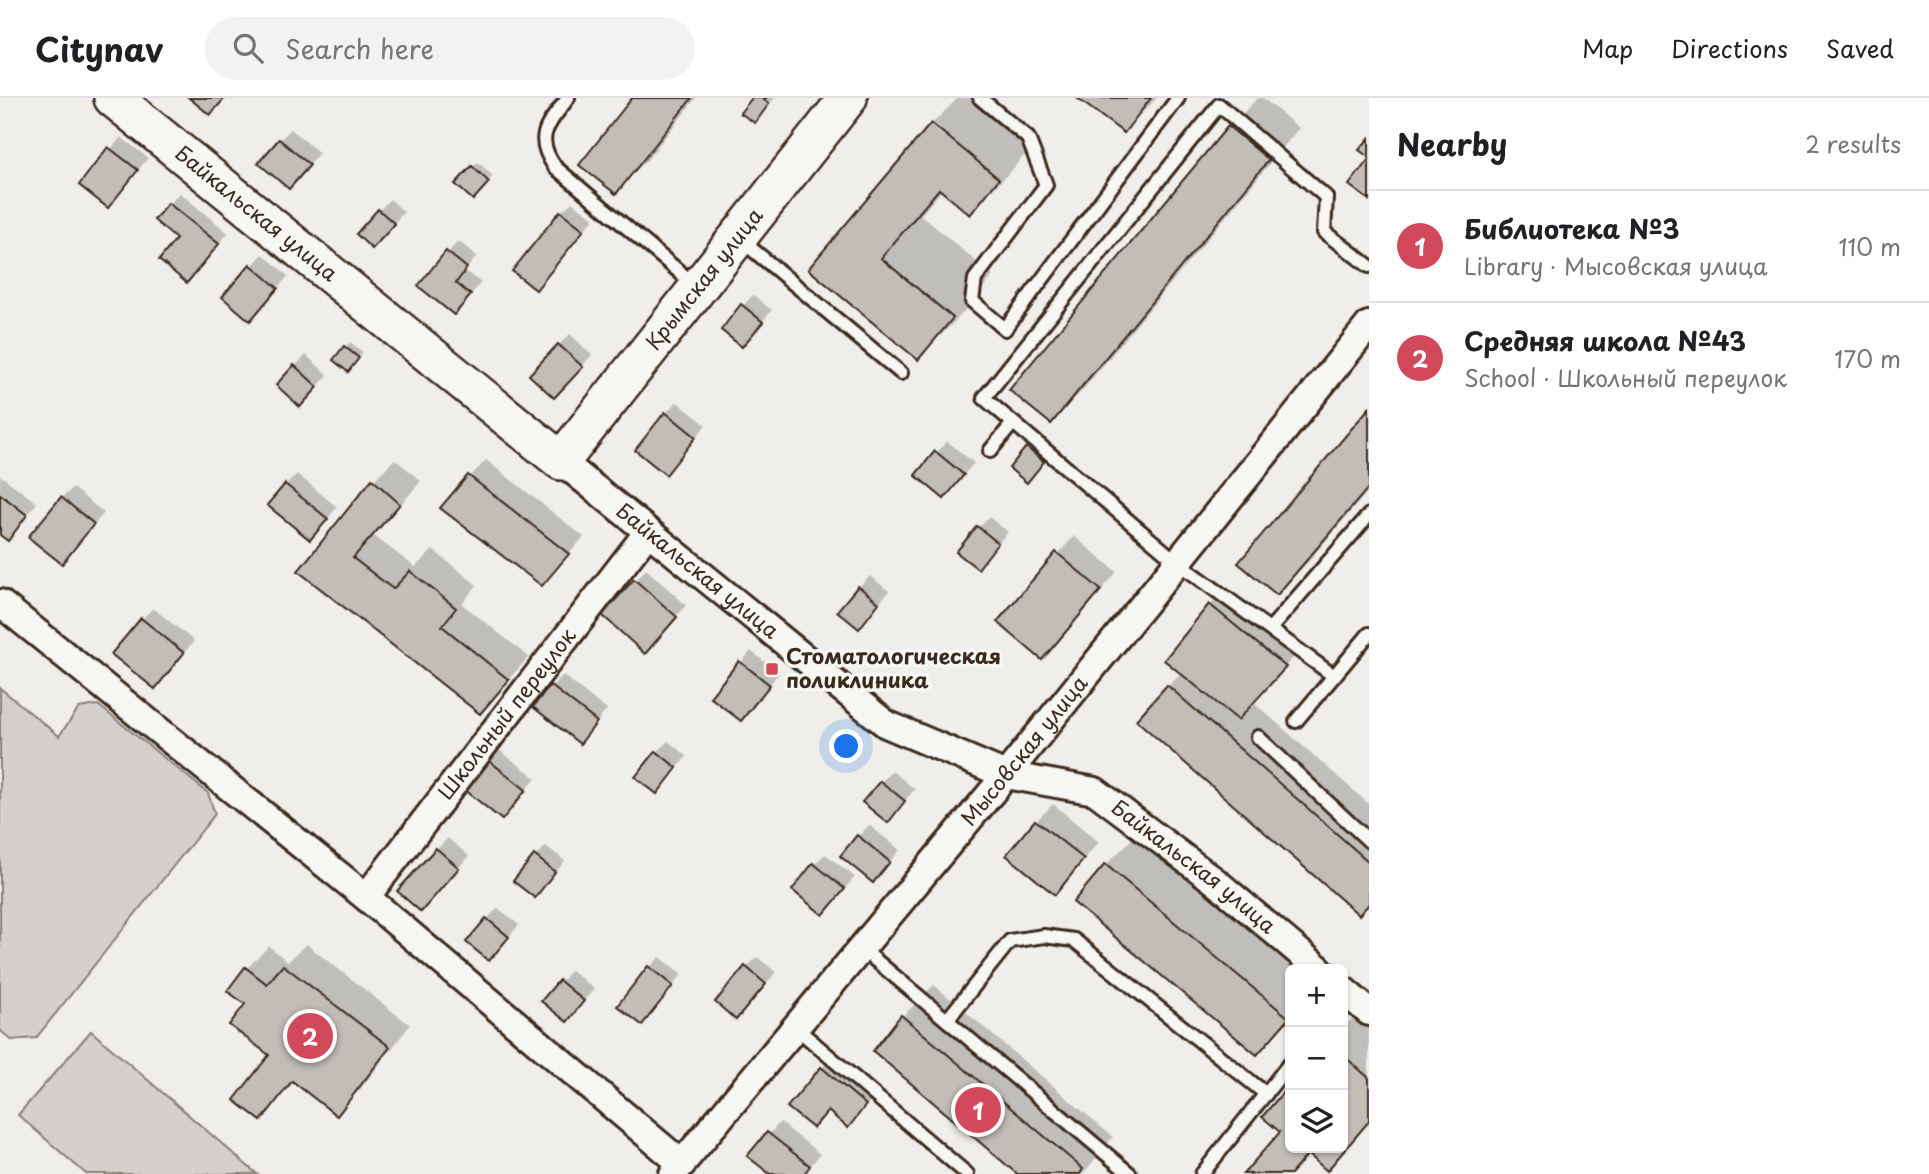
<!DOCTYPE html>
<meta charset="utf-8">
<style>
:root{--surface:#fff;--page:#f2f2f2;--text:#202124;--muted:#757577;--line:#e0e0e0;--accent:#d1495b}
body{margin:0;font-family:"Playpen Sans",sans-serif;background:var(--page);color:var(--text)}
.controls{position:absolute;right:21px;bottom:21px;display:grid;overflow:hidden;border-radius:10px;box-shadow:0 2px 5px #0004}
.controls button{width:63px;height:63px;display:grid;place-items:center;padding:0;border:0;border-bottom:2px solid var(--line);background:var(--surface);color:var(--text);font:35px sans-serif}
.you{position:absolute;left:847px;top:649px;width:24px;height:24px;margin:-18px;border:5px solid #fff;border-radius:50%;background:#1a73e8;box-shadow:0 0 0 10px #1a73e833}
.badge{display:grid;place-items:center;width:46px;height:46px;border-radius:50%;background:var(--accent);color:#fff;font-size:23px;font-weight:700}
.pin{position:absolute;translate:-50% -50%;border:4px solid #fff;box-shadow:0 2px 7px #0006}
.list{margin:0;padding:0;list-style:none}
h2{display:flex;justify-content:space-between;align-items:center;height:91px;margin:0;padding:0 28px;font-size:30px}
h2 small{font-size:23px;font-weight:400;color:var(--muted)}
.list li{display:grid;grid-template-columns:46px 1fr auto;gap:21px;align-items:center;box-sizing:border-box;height:112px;padding:0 28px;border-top:2px solid var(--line)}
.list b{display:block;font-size:26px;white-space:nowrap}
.list p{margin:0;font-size:23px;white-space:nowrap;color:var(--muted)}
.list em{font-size:23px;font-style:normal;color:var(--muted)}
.icon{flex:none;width:38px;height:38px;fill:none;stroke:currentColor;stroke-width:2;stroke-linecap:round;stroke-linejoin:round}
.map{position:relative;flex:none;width:1369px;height:1076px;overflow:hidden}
header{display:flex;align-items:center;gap:42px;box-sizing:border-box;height:98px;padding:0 35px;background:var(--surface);border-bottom:2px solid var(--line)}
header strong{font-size:33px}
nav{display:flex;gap:38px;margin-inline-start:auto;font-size:24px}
.search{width:490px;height:63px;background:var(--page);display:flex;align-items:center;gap:18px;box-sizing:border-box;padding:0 24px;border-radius:38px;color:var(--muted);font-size:26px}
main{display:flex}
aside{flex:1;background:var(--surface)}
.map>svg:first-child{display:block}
.green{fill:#d4d1cc;stroke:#887e75;stroke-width:2}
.shadow{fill:#0003}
.building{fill:#c2bdb7;stroke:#3b2a1e;stroke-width:2}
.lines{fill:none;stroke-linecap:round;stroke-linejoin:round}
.lane-casing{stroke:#3b2a1e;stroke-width:18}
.street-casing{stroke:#3b2a1e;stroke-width:32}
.secondary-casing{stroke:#3b2a1e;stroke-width:42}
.lane{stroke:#f6f6f2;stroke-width:12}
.street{stroke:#f6f6f2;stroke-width:26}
.secondary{stroke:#f6f6f2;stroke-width:37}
.poi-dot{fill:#d1495b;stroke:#f6f6f2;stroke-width:2.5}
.labels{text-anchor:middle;stroke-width:7;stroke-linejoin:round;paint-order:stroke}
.street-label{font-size:21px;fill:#3b2a1e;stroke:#f6f6f2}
.poi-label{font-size:21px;font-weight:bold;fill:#3b2a1e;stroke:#f6f6f2;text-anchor:start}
</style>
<header>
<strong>Citynav</strong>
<div class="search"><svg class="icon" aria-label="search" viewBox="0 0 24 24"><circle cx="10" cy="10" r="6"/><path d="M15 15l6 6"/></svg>Search here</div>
<nav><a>Map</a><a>Directions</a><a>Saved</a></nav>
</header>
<main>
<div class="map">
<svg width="1369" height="1076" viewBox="0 0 1369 1076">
<rect width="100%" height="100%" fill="#efeeea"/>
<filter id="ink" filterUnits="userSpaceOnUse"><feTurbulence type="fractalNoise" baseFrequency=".0143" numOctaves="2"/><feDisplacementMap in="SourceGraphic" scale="14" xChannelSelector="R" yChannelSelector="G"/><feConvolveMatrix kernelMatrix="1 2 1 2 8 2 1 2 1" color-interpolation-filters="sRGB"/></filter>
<g filter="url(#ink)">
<g class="green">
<polygon points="0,590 59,638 79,610 98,607 208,695 215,716 36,940 11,942 0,932"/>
<polygon points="91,933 257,1076 86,1076 18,1017"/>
</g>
<g class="shadow">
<polygon points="634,0 696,0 647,62 615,93"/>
<polygon points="754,0 775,0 755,23"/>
<polygon points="958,0 992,0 1039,39 1011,73 970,114 942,92 921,117 993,178 959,219 918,260 811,171 932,26"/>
<polygon points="1080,0 1157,0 1124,33"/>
<polygon points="1258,0 1263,0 1299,30 1082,293 1051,324 1229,29"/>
<polygon points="291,31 319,55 300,78 280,42"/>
<polygon points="121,39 148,60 108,108 81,87"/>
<polygon points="478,64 493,78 473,100 458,86"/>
<polygon points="180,95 228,135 198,172 169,106"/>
<polygon points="390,101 404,114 383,137 358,136"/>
<polygon points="572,104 594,120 547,179 561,114"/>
<polygon points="458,143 477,158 465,173 481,185 454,215 420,188"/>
<polygon points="263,156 288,178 261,210 224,199"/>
<polygon points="753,197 772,212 742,247 743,208"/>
<polygon points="570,236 592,257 565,287 559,247"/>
<polygon points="350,244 363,254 353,266 335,261"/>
<polygon points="306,257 328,277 311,296 295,268"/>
<polygon points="677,304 706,327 666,375 666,315"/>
<polygon points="1369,313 1369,392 1308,464 1277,495"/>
<polygon points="947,343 974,365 944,399 917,377"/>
<polygon points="1032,346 1047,358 1032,377 1027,351"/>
<polygon points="395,361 421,383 374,438 415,469 433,452 477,487 462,506 529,559 480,613 301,472 373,383"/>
<polygon points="486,362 584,439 542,486 470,379"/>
<polygon points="297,376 337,409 321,429 286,387"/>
<polygon points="0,377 37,405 7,440 0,434"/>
<polygon points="73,390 104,415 72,452 62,400"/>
<polygon points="989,419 1008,434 977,469 978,430"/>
<polygon points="1074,438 1117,474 1042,559 1000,523"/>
<polygon points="646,471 686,507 656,543 605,517"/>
<polygon points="870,478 889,493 859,529 859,489"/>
<polygon points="1227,490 1301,551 1253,604 1369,706 1369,805 1168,588 1182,575 1166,562 1211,507"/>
<polygon points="153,510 194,543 165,578 142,521"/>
<polygon points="751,553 779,575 741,621 712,599"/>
<polygon points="563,577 607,612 580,643 552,588"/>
<polygon points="668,643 687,658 667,683 657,654"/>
<polygon points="499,652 536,680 502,719 489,662"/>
<polygon points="892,673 915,691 888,723 881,684"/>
<polygon points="1053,706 1099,744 1055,794 1036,723"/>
<polygon points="869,727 900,752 873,783 842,758"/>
<polygon points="1137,736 1299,871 1290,871 1290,922 1257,955 1106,767"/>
<polygon points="448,740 469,758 431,801 437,751"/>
<polygon points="546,748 565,763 535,798 535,759"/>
<polygon points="825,756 855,779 823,815 814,767"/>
<polygon points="498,810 519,827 489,861 487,821"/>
<polygon points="306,846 410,927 358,994 336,1015 295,983 261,1020 272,957 248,906 230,892 247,870 269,848 288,864"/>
<polygon points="660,859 682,876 652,914 649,870"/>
<polygon points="757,859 776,874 747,909 746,870"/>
<polygon points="571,872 594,891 577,911 544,903"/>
<polygon points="934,887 1113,1039 1083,1076 1020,1076 902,919"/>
<polygon points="1359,914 1369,922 1369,1026 1327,1070 1310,1056 1293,1076 1246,1076 1282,1033 1265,1019 1290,989 1290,1050 1343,1050 1343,930"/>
<polygon points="833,959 876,995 859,1016 822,970"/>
<polygon points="780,1024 820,1056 804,1076 773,1076 750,1058"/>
</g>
<g class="building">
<polygon points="189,0 225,0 210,17"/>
<polygon points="632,0 692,0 616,96 579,67"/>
<polygon points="752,0 766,0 764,2 769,6 755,25 740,15"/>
<polygon points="1077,0 1151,0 1124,35"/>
<polygon points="931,25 999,81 970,117 939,91 881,160 953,220 918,262 808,171"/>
<polygon points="1228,28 1269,62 1051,326 1009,292"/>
<polygon points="1369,40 1369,59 1359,52"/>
<polygon points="279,41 310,67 289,91 258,65"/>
<polygon points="108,49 138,72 108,110 79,87"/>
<polygon points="1369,61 1369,102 1349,87"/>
<polygon points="472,68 489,84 473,102 455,86"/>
<polygon points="168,105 219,146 187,185 159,162 176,141 154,122"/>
<polygon points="378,111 395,126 372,151 356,136"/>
<polygon points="560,113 584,132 536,192 512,173"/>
<polygon points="446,153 467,170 456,185 471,197 454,217 418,188"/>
<polygon points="250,166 278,190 250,223 222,199"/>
<polygon points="741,206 763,224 742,249 721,232"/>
<polygon points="558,246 583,269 554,300 529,277"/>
<polygon points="344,248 359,260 348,274 333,262"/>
<polygon points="294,267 318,289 300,309 276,287"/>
<polygon points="1369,310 1369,389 1277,497 1238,465"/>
<polygon points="665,314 696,339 666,377 635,352"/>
<polygon points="1026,349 1044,364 1027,385 1009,370"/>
<polygon points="935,353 964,377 944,401 915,377"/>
<polygon points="468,377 569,456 542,488 440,410"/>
<polygon points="372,381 400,406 353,460 393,491 410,473 456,510 442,528 509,582 480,616 298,473"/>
<polygon points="285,386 328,421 310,442 267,407"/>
<polygon points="0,396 27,417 8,443 0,437"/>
<polygon points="61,399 94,426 62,466 28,439"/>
<polygon points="977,428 998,445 978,471 956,454"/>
<polygon points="1056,454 1101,492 1042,562 997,524"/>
<polygon points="634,481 677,519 645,556 602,517"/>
<polygon points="858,488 879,505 859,531 837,513"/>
<polygon points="1209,506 1286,569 1238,622 1164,562"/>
<polygon points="141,520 184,555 155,591 111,556"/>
<polygon points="739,563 770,587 741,623 710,599"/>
<polygon points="550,587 597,624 580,646 533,609"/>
<polygon points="1167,587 1369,764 1369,806 1359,817 1136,622"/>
<polygon points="656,653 677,670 657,696 635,679"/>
<polygon points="487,661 526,692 502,722 464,691"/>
<polygon points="880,683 905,703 888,725 862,704"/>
<polygon points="1035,722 1084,761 1055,797 1006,757"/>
<polygon points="857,737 890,764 873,785 840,758"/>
<polygon points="436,750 459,770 421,814 397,793"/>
<polygon points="534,757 555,774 535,800 513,783"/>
<polygon points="813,765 845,791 823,817 792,792"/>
<polygon points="1105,766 1289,920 1257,957 1073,804"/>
<polygon points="486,820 509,839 489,863 466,844"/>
<polygon points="283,867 390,949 337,1018 292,983 261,1023 234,1002 269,957 229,927 245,906 227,893 245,869 267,886"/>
<polygon points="648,868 673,888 642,927 617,908"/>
<polygon points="745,868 766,886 736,922 715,904"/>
<polygon points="559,882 584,903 567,924 541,903"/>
<polygon points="901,917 1083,1071 1080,1076 1017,1076 873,953"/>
<polygon points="1343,957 1369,980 1369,1023 1327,1073 1308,1056 1313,1050 1343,1050"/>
<polygon points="821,969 866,1007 848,1030 828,1013 813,1030 787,1009"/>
<polygon points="1284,993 1290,998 1290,1050 1313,1050 1291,1076 1243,1076 1280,1034 1262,1019"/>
<polygon points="767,1034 810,1068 804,1076 770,1076 747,1058"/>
</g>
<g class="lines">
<defs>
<g id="lane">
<path d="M568 0C548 27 533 38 555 69L695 187"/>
<polyline points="980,0 1028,40 1046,87 975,181 972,203 1005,231 1178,0"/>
<polyline points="741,142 901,275"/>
<polyline points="1369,168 1324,134 1326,99 1219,7 984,300 1177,464 1334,578 1369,536"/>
<polyline points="990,353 1013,325"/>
<polyline points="1270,531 1369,417"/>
<polyline points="1296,623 1334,578"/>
<polyline points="1258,639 1369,743"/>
<polyline points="861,850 1130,1076"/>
<polyline points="947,922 1010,843 1044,838 1074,842 1266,996"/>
<polyline points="795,929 967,1076"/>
<polyline points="1202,1076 1290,965"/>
</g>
<g id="street">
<path id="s1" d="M561 363 886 626 1006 677 1095 693 1216 784 1319 871"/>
<polyline points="0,505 366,799 682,1066"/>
<path id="s2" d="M366 799 648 434"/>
<polyline points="1343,892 1369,914"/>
<path id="s3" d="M673 1076 1006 677 1369 227"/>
</g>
<g id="secondary">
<path id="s4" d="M113 0 561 363 848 0"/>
</g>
</defs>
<use href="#lane" class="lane-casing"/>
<use href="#street" class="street-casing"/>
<use href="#secondary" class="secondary-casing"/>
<use href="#lane" class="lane"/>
<use href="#street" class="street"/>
<use href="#secondary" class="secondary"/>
</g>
</g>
<rect class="poi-dot" x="765" y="564" width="14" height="14" rx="3.5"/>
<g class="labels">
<g class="street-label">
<text dy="7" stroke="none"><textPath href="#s4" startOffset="184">Байкальская улица</textPath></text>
<text dy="7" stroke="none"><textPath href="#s4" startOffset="808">Крымская улица</textPath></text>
<text dy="7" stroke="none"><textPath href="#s1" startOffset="175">Байкальская улица</textPath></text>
<text dy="7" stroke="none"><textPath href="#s2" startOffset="231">Школьный переулок</textPath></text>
<text dy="7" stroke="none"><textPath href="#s3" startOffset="550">Мысовская улица</textPath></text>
<text dy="7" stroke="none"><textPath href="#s1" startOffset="763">Байкальская улица</textPath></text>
</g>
<g class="poi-label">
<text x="786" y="566">Стоматологическая<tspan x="786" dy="24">поликлиника</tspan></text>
</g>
</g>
</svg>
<div class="controls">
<button>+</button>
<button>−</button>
<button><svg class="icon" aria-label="layers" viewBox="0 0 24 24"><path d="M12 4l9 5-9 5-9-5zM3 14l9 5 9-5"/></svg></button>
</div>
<div class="you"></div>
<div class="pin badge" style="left:978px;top:1012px">1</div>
<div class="pin badge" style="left:310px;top:938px">2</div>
</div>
<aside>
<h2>Nearby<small>2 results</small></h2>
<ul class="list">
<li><span class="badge">1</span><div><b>Библиотека №3</b><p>Library · Мысовская улица</p></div><em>110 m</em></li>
<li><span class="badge">2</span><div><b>Средняя школа №43</b><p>School · Школьный переулок</p></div><em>170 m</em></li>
</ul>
</aside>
</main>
